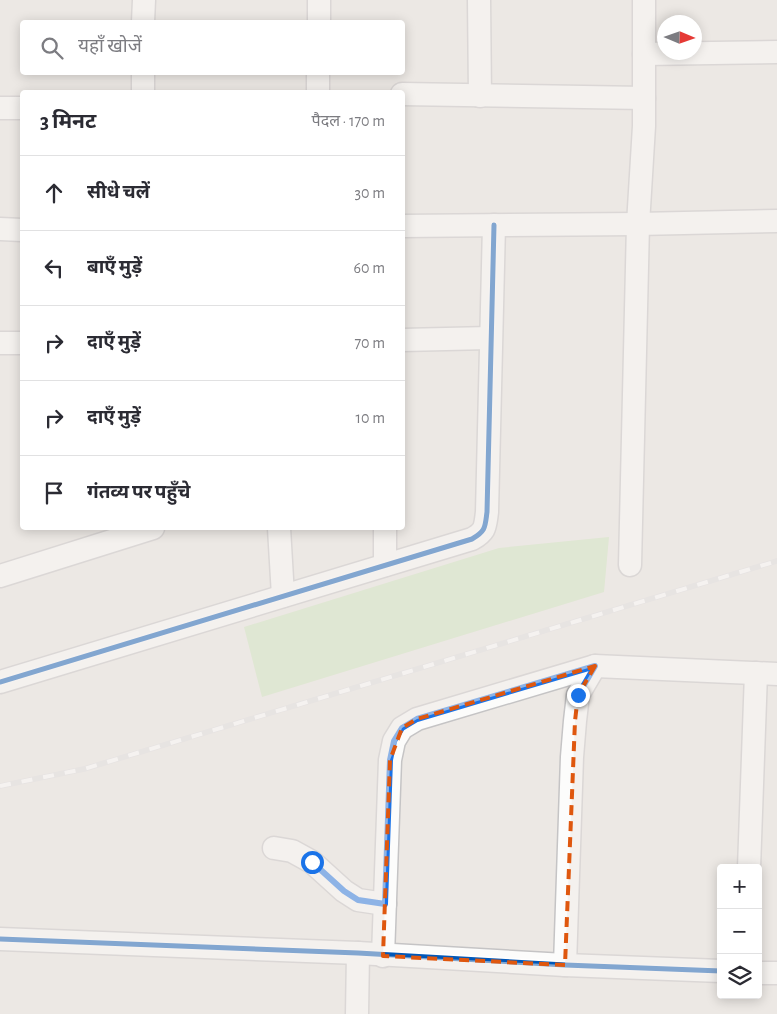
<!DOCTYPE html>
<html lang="hi">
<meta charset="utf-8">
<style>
:root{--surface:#fff;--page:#f2f2f3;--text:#2b2b33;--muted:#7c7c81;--line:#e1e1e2}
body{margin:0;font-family:"Alegreya Sans","Noto Sans Devanagari",sans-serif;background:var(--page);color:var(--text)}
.controls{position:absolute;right:15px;bottom:15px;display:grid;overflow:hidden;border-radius:5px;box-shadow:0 2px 12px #0003}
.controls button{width:45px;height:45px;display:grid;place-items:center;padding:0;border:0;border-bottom:1px solid var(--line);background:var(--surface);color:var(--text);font:25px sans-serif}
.compass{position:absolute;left:657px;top:15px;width:45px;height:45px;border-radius:50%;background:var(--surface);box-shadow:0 2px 12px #0003;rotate:92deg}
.stop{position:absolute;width:15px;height:15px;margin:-11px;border:4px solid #1a73e8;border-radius:50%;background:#fff}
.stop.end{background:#1a73e8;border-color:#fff;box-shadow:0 1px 5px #0008}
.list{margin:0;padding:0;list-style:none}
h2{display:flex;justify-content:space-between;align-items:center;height:65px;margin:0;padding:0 20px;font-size:21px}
h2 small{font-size:16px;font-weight:400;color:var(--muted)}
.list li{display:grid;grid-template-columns:32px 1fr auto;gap:15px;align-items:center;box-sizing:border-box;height:75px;padding:0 20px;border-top:1px solid var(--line)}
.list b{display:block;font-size:19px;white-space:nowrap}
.list em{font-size:16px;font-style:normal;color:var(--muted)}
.icon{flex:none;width:28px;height:28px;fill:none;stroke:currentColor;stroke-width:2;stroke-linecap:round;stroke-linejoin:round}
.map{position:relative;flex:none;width:777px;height:1014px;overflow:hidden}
.search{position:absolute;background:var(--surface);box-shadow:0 2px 12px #0003;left:20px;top:20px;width:385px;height:55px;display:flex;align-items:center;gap:12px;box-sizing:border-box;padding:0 18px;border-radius:5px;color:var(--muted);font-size:19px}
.panel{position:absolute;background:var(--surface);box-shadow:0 2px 12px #0003;left:20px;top:90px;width:385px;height:440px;border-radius:5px}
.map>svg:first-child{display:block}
.green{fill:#cee6be}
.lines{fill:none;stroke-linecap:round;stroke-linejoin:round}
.minor-casing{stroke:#c5c4c5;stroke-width:25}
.minor{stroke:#fcfcfb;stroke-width:22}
.rail-casing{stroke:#dfdfe1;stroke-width:5.5}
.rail{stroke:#fff;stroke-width:4;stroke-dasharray:11;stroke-linecap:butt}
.cycleway-casing{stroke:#fff;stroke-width:8}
.cycleway{stroke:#0057b8;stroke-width:5}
.route{stroke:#1a73e8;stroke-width:6}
.marked{fill:none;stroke:#df570e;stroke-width:4;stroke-dasharray:10 6;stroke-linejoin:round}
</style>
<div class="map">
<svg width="777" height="1014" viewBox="0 0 777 1014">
<rect width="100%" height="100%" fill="#ece8e4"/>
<polygon class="green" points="609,537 604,592 262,697 244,627 499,548"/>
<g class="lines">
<defs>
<g id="minor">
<polyline points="479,0 480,96"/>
<polyline points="143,22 144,0"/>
<polyline points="319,22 319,0"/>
<polyline points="644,54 777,52"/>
<polyline points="143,92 143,72"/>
<polyline points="318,92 318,72"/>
<polyline points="402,94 644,98"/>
<polyline points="0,108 22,108"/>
<polyline points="402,226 638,224 777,221"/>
<polyline points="0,229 22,230"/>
<polyline points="402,340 490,338"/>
<polyline points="0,343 22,343"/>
<polyline points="279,528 283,596"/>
<polyline points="385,528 385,565"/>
<polyline points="630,565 638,224 644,126 644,0"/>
<polyline points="0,576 153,528"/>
<path d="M0 682 472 539C486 531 485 527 487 512L494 225"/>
<polyline points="274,848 292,851 312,862 344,891 358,900 385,904"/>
<polyline points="749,868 756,673"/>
<polyline points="0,939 358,953 565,965 721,971"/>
<polyline points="383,956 390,760 394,741 402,728 417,719 595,666 777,674"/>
<polyline points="565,965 572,757 575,721 578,695 595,666"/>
<polyline points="758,973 777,973"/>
<polyline points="357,1014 358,953"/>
</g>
</defs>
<use href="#minor" class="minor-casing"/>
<use href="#minor" class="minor"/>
<defs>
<polyline id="rail" points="0,786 84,769 777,561"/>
</defs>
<use href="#rail" class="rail-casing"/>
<use href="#rail" class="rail"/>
<defs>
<g id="cycleway">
<path d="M0 682 472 539C486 531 485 527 487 512L494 225"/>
<polyline points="0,939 358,953 565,965 721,971"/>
</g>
</defs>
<use href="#cycleway" class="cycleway-casing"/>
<use href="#cycleway" class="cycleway"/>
</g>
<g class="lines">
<polyline class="route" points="312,862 344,891 358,900 385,904 390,760 394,741 402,728 417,719 595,666 578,695"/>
</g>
<path d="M0 0H777V1014H0ZM595 666 578 695 575 721 565 965 383 956 390 760 402 728 417 719Z" fill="#ece8e4" fill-opacity=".55" fill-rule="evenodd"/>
<path class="marked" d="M595 666 578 695 575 721 565 965 383 956 390 760 402 728 417 719Z"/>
</svg>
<div class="controls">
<button>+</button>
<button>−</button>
<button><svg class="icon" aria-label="layers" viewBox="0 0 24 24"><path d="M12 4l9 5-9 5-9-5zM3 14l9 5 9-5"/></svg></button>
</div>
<svg class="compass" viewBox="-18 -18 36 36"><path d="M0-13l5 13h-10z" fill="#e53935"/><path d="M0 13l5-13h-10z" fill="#7c7c81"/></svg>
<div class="stop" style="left:312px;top:862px"></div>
<div class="stop end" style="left:578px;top:695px"></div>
<div class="search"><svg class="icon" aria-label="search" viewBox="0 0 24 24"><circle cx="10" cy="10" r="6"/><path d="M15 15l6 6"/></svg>यहाँ खोजें</div>
<section class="panel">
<h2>3 मिनट<small>पैदल · 170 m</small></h2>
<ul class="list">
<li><svg class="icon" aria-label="ahead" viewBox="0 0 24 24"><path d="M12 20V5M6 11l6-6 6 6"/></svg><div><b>सीधे चलें</b></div><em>30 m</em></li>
<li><svg class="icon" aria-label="left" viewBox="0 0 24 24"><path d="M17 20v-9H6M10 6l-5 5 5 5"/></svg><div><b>बाएँ मुड़ें</b></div><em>60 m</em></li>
<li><svg class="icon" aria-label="right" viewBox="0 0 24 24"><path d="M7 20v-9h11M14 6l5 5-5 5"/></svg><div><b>दाएँ मुड़ें</b></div><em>70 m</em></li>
<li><svg class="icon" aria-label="right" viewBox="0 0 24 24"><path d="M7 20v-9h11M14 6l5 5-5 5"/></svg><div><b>दाएँ मुड़ें</b></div><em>10 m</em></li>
<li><svg class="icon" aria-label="arrive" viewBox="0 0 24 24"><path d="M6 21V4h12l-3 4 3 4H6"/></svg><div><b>गंतव्य पर पहुँचे</b></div></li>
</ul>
</section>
</div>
